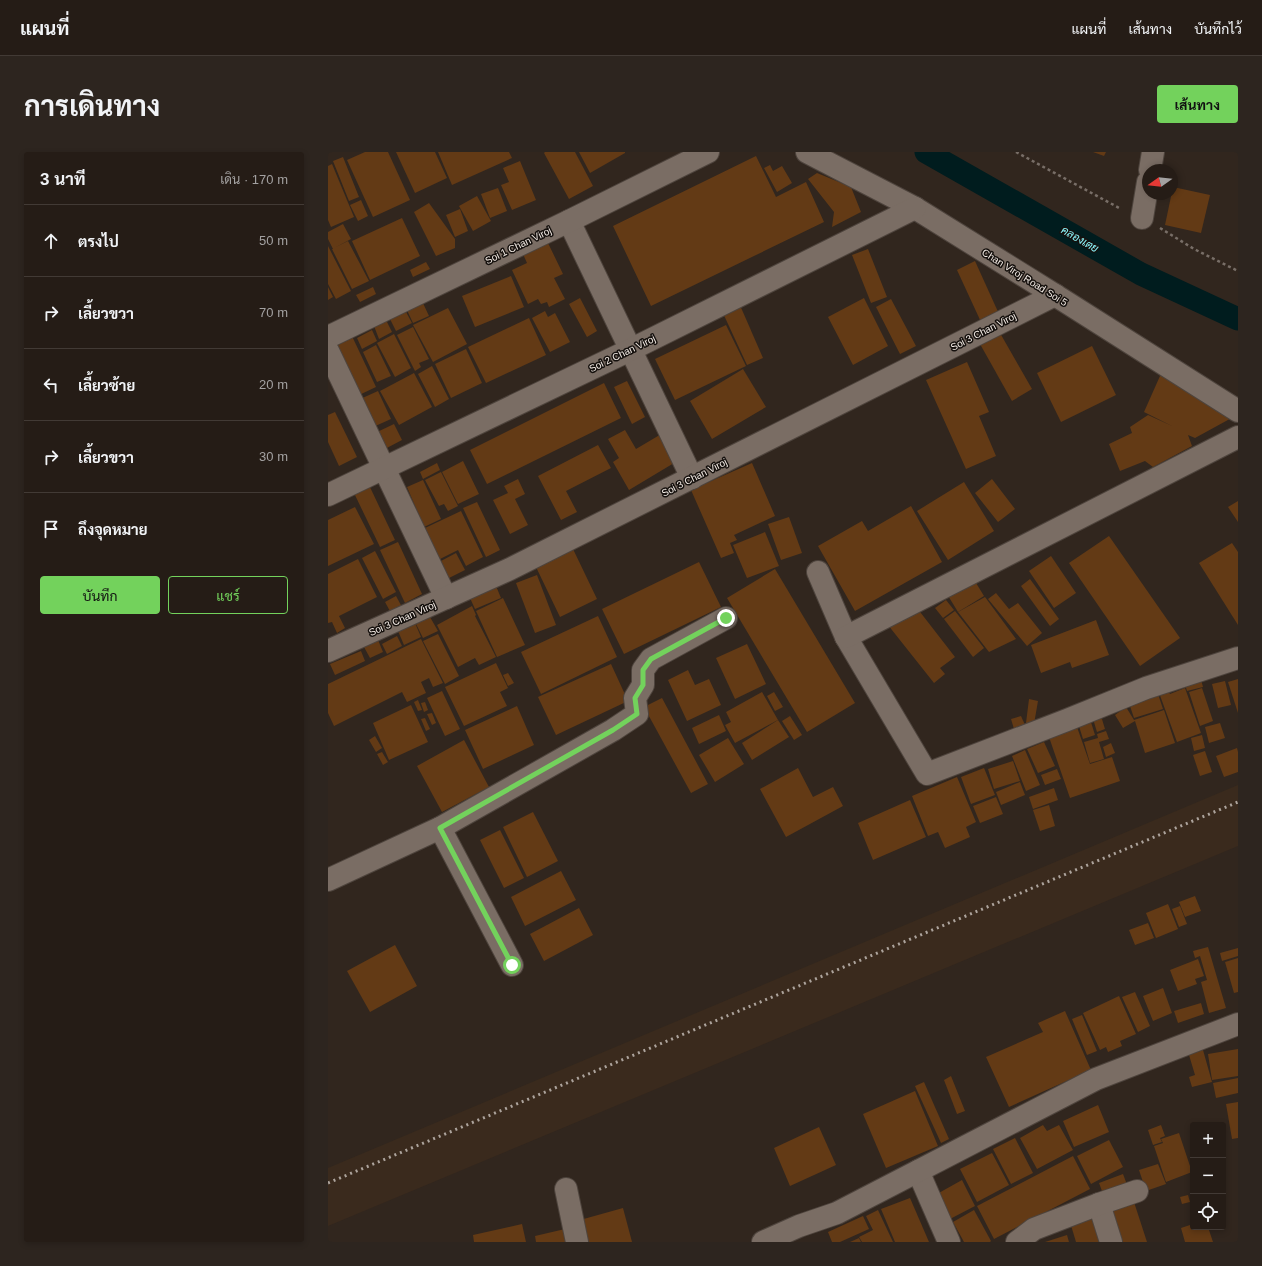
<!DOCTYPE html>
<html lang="th">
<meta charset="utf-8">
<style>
:root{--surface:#251c16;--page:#2d251f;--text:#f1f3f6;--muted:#a3a1a1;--line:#423a35;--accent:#73d25c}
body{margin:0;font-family:Helvetica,Sarabun,sans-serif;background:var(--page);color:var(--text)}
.controls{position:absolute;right:12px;bottom:12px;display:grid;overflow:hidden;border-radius:4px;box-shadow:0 2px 6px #0003}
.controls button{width:36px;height:36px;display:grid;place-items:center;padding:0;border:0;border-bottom:1px solid var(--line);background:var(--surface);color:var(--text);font:20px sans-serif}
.compass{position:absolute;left:814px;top:12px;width:36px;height:36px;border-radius:50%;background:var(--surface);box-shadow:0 2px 6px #0003;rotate:255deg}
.stop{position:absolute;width:12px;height:12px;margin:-9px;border:3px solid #73d25c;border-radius:50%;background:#fff}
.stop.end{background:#73d25c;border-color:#fff;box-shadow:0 1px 4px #0008}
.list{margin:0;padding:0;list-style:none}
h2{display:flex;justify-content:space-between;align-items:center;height:52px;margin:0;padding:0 16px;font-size:17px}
h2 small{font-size:13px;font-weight:400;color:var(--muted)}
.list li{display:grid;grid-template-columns:26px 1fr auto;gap:12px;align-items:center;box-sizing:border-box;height:72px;padding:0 16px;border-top:1px solid var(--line)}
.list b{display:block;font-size:15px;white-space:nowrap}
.list em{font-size:13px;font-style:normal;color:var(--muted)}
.actions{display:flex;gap:8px;padding:12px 16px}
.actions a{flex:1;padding:9px 0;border:1px solid var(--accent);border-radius:4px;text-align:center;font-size:14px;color:var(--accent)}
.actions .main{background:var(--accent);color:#111}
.icon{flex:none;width:22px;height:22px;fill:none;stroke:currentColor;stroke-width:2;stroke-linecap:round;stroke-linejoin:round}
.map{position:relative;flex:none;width:910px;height:1090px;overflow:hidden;border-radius:4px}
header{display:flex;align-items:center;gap:24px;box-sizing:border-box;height:56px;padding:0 20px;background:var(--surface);border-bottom:1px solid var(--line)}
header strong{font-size:19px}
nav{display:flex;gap:22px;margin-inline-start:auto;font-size:14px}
.intro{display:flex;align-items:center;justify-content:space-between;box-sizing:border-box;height:96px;padding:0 24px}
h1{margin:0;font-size:28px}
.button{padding:10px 18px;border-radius:4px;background:var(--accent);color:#111;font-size:14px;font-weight:700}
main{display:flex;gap:24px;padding:0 24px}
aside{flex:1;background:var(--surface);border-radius:4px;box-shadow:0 2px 6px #0003}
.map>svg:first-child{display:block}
.built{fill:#3a2a1d}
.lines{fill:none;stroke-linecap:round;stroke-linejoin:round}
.canal{stroke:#001c1e;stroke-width:23}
.building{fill:#633a15}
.street-casing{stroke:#4e443d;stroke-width:24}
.path{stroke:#786e67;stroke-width:2.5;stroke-dasharray:3 3;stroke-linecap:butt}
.street{stroke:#7a6d64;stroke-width:22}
.rail{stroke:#ada49d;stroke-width:3;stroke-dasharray:2 4;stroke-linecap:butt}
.route{stroke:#73d25c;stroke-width:5}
.labels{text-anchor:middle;stroke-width:3;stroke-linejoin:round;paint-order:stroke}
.street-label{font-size:10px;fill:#f4ece6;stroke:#15100d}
.water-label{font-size:11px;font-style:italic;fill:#8bf7fd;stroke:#15100d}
</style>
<header>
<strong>แผนที่</strong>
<nav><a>แผนที่</a><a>เส้นทาง</a><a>บันทึกไว้</a></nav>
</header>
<div class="intro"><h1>การเดินทาง</h1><a class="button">เส้นทาง</a></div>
<main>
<aside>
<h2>3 นาที<small>เดิน · 170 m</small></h2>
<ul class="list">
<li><svg class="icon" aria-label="ahead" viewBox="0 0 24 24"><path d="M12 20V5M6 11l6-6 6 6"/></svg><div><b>ตรงไป</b></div><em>50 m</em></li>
<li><svg class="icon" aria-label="right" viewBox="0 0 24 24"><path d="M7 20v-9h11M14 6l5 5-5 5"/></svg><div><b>เลี้ยวขวา</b></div><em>70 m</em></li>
<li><svg class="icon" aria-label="left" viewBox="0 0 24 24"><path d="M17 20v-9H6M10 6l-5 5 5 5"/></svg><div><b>เลี้ยวซ้าย</b></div><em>20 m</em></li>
<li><svg class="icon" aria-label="right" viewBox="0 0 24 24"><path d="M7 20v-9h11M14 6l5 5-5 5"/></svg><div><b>เลี้ยวขวา</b></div><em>30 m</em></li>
<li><svg class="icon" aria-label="arrive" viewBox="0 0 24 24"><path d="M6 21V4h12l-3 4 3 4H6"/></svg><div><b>ถึงจุดหมาย</b></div></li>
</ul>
<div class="actions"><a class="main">บันทึก</a><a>แชร์</a></div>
</aside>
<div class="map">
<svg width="910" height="1090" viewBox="0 0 910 1090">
<rect width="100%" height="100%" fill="#31261e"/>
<polygon class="built" points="910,633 910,694 0,1074 0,1016"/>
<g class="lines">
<polyline class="canal" points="598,0 813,122 910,167"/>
</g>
<g class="building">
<polygon points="37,0 60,0 82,48 45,65 19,8"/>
<polygon points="68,0 107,0 119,26 87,41"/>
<polygon points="110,0 181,0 184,6 124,33"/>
<polygon points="217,0 247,0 265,34 241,47 216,1"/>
<polygon points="251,0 297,0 297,1 262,21"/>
<polygon points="765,0 778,0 776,4"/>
<polygon points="428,4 448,45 478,30 496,70 323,154 285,74"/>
<polygon points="15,5 31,45 21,49 5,9"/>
<polygon points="192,9 208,48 184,58 173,33 181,30 175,16"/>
<polygon points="4,12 26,65 3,75 0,68 0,14"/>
<polygon points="442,13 445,19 454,14 464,31 449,40 436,16"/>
<polygon points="489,21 523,35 533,60 504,75 506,60 480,27"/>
<polygon points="845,35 882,43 873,81 837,73"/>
<polygon points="170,36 179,59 162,66 153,42"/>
<polygon points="149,44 163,69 145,79 131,54"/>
<polygon points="33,48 40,64 30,69 22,53"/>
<polygon points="101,51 127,87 127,96 108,104 86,60"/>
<polygon points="132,57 140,79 127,85 118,63"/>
<polygon points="74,66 92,104 42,128 24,89"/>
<polygon points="15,72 23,87 8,95 20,89 41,129 24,137 4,97 5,97 0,87 0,80"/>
<polygon points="220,91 235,122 226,126 237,147 221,155 219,150 213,152 210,147 200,152 184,118 199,111 195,102"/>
<polygon points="0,94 23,139 8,147 0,132"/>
<polygon points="540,97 559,145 543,151 524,103"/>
<polygon points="647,109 671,162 653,170 629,118"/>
<polygon points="98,110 102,117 85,125 82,118"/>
<polygon points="183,124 196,155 147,175 134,144"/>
<polygon points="0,135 5,145 0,148"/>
<polygon points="45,135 48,142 32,150 28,143"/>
<polygon points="252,146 269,179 259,185 241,152"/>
<polygon points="536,146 560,194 525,213 500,165"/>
<polygon points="563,147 588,194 572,202 548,155"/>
<polygon points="94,149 101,164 85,171 78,156"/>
<polygon points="411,151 435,206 419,213 394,159"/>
<polygon points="120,156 139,192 105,210 85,173"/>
<polygon points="77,158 84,171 68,179 61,165"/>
<polygon points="217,159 220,165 227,161 242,190 222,200 204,166"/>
<polygon points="201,166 218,203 158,231 140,195"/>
<polygon points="58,168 64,180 51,187 46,174"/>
<polygon points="398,173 418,214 347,248 327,207"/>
<polygon points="85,175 101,207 91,211 93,215 87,219 69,183"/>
<polygon points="44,178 49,189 34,197 29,186"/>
<polygon points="672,181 704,237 684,249 652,192"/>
<polygon points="23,182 48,235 29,244 4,191"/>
<polygon points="66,182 83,216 67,225 49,191"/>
<polygon points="48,193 63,224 49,230 35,200"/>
<polygon points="764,194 788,243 733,270 709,221"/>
<polygon points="138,197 154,231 123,246 107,212"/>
<polygon points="639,210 661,260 651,264 668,304 638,317 598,228"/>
<polygon points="104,214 121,247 107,255 90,222"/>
<polygon points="836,215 909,263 867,286 860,283 864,294 825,315 817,309 792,319 781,292 804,281 802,275 820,263 844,274 816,260"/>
<polygon points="415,217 438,255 384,287 362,249"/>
<polygon points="86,221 104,255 71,273 52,239"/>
<polygon points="299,229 317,265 304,272 286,235"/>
<polygon points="276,231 293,266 159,332 142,298"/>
<polygon points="50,239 63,267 43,276 30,248"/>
<polygon points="7,260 29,305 11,314 0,290 0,263"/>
<polygon points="66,272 74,288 55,298 47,281"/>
<polygon points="297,278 308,297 335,281 351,308 301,338 285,310 291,306 280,287"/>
<polygon points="270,293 283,316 238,339 249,360 233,368 210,324"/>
<polygon points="135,309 151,342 130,352 114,320"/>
<polygon points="109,311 112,318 95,327 92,320"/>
<polygon points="424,311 447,364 406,383 409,388 402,391 406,401 393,406 363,338"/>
<polygon points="113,320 130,354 120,359 116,352 111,354 97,328"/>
<polygon points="190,327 197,342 187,347 200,373 182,382 165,348 180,341 176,334"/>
<polygon points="664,327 687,357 670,370 647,341"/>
<polygon points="95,328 113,367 96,375 79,335"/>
<polygon points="636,330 666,379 620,408 589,359"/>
<polygon points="41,333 67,388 52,395 26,341"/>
<polygon points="910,349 910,370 900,355"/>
<polygon points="149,350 172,398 158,405 135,356"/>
<polygon points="583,354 614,410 527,459 490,394 534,369 540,379"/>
<polygon points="27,355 46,392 0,414 0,368"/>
<polygon points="133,359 155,405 138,414 130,398 112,407 97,376"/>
<polygon points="461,365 474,401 453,408 440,372"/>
<polygon points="437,380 451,414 419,426 405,393"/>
<polygon points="781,384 852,486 812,514 741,411"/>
<polygon points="70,390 94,442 77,451 52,398"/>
<polygon points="904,391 910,400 910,473 871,411"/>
<polygon points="245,397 269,447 232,465 208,415"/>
<polygon points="47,399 68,440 55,447 34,406"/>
<polygon points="128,401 137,418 121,426 113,409"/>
<polygon points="723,404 748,441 726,456 701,419"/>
<polygon points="30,407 49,445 11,464 17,476 9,481 4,470 0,471 0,422"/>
<polygon points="371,410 393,455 296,502 274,457"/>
<polygon points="447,417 527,551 479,580 399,446"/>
<polygon points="209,423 228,473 207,481 188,431"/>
<polygon points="645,426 656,444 630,460 619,442"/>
<polygon points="702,427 731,467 722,474 693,434"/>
<polygon points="168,434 173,446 147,457 142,446"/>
<polygon points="668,441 681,457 690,451 714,481 699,494 660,447"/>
<polygon points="68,444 74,455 63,461 57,450"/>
<polygon points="657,445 688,487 661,500 630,460"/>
<polygon points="175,446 197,493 169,505 148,459"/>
<polygon points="618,448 626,458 615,466 607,456"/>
<polygon points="144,454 148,463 147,464 168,505 151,513 147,506 130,515 109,473"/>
<polygon points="589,456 627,505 612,516 617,522 606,531 560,473"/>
<polygon points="627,459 656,496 645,505 616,467"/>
<polygon points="270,464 289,505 213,542 193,500"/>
<polygon points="102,465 110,479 95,486 88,472"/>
<polygon points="768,468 781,503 744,516 742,510 713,521 703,493"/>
<polygon points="87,471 93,485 76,493 70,479"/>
<polygon points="110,482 131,524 117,532 95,489"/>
<polygon points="69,484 74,494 59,502 54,492"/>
<polygon points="93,487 115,531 105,535 101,526 93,530 98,541 79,550 74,540 6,574 0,561 0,532"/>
<polygon points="50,488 55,500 42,506 36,495"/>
<polygon points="419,492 438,532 407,547 388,506"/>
<polygon points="33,499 37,509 7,523 2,512"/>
<polygon points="168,511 180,536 172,540 179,554 136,574 117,535"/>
<polygon points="283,512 300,549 228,583 210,545"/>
<polygon points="360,518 367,533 381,527 393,553 359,569 340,528"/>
<polygon points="180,521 186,531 180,534 175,523"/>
<polygon points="872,524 875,535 859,539 856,529"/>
<polygon points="910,527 910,561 900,530"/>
<polygon points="897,529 903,553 890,556 884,532"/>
<polygon points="839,535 842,542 857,536 873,581 849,590 830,538"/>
<polygon points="874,536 885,569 872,574 861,540"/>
<polygon points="114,539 132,577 117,584 99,546"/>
<polygon points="434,540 450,568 407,591 397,573 403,570 398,560"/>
<polygon points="446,540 455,555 447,559 439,544"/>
<polygon points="830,542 835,557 806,566 801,551"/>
<polygon points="334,546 380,632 363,641 316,555"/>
<polygon points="701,547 710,549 706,572 698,571"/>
<polygon points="90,548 94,558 90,559 86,550"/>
<polygon points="97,550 100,558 96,560 93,551"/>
<polygon points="83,553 100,590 61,608 45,571"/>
<polygon points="189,554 206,593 155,617 137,578"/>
<polygon points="798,555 806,568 836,558 847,591 817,601 807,569 795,576 787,563"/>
<polygon points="104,561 108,571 104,573 99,562"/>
<polygon points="391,563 398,579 371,592 364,576"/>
<polygon points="462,564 474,583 466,588 454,569"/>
<polygon points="693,564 697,573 686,577 683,567"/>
<polygon points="773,564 777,577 769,580 765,567"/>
<polygon points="97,566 102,577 98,579 93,567"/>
<polygon points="762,567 767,583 755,587 750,571"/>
<polygon points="450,568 461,585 424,608 414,591"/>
<polygon points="892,571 897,586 881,591 877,575"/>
<polygon points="749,575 762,612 784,605 792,629 742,646 721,585"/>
<polygon points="778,579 781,587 771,590 776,607 762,611 756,590 770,586 769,582"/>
<polygon points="874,583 877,596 866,599 863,586"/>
<polygon points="47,584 54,596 48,600 41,588"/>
<polygon points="400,586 416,612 387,630 371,603"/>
<polygon points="136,588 161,635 114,660 89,614"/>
<polygon points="716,590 727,614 710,621 699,597"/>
<polygon points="783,591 787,601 778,605 775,595"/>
<polygon points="909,596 910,600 910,620 896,625 888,604"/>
<polygon points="697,598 712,633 698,639 684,604"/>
<polygon points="877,599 884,620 872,624 865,603"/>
<polygon points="54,600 60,610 55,613 49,602"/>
<polygon points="685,609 692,629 666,637 660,617"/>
<polygon points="470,616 485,645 505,635 515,654 458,685 432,637"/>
<polygon points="656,616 667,643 643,652 633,625"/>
<polygon points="729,617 733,627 717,633 713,623"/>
<polygon points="629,625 648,670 638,675 642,685 617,696 610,680 600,684 584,644"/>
<polygon points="692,630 697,643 673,653 668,640"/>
<polygon points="726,636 730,648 705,657 701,645"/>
<polygon points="668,645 675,662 652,671 645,654"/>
<polygon points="582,648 598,685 545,708 530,671"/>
<polygon points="721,653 727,674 712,679 705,658"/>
<polygon points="205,660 230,709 199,725 175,675"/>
<polygon points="172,678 196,726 176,736 152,688"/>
<polygon points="233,719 248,748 197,774 183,745"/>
<polygon points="867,744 873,759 857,765 851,750"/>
<polygon points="840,752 850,777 828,786 818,761"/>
<polygon points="852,754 859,772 851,775 844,757"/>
<polygon points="251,756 265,783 216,809 202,782"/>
<polygon points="820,771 826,786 807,793 801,778"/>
<polygon points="67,793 89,834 42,860 19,819"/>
<polygon points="880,795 898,856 881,861 873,830 879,828 872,804 867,806 865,799"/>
<polygon points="910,796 910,804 894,809 892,801"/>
<polygon points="910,806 910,840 906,841 897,810"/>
<polygon points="870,807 876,824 867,827 869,832 850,839 842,818"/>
<polygon points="835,836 844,861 825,869 815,844"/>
<polygon points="807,840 822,874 810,880 794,845"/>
<polygon points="791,844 808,882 792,889 794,894 780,900 778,895 772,898 755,861"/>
<polygon points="873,851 876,862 850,871 846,859"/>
<polygon points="737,859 763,918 681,955 658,905 715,880 710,871"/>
<polygon points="754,863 769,899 759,903 744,867"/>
<polygon points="910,897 910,924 884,928 880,902"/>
<polygon points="875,898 884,930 864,935 861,925 867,923 861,903"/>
<polygon points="623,924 637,959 629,962 616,928"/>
<polygon points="910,926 910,941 888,946 885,931"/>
<polygon points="596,930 621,987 613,991 587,934"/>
<polygon points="587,939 610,994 558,1016 535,962"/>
<polygon points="910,950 910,986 904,987 898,952"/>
<polygon points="770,953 781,980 746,995 735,969"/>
<polygon points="715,973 719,979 731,973 745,998 709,1017 692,986"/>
<polygon points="833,973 837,984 832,986 834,990 825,993 820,978"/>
<polygon points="491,975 508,1013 462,1034 446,996"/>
<polygon points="851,981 864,1020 838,1030 826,994 835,991 833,987"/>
<polygon points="687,986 705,1021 683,1032 665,997"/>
<polygon points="781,988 795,1015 763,1032 749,1004"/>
<polygon points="664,1001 681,1033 649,1050 632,1017"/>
<polygon points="745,1004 762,1037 666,1087 649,1054"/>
<polygon points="830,1012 838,1032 818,1039 811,1018"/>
<polygon points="795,1022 801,1038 777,1047 771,1031"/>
<polygon points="634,1028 647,1054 622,1067 609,1042"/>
<polygon points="860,1043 862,1050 854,1052 852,1045"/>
<polygon points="582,1046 601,1090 567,1090 553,1057"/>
<polygon points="805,1047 819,1090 789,1090 777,1055"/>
<polygon points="295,1056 304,1090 258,1090 252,1068"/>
<polygon points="550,1058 565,1090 534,1090 531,1085 545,1078 538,1064"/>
<polygon points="646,1058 663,1089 662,1090 636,1090 625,1070"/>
<polygon points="768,1061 778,1090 748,1090 742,1070"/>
<polygon points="535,1064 541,1077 512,1090 504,1090 500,1080"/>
<polygon points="194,1072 198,1090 146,1090 145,1083"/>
<polygon points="865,1072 865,1075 880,1075 885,1090 857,1090 853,1076"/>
<polygon points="237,1077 240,1090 208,1090 207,1084"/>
<polygon points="739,1083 741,1090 717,1090"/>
<polygon points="531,1086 533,1090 522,1090"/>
</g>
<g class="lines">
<defs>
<g id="street">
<polyline points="479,0 587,56 727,143 910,259"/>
<polyline points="822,18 825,0"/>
<polyline points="814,66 820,30"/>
<polyline points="241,69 364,326"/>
<polyline points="0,185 241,69 380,0"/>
<polyline points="0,199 118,446"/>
<polyline points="0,343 302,198 587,56"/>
<polyline points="490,420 518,485 599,622 739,568 818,536 910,506"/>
<polyline points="518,485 910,285"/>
<polyline points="0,499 182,417 727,143"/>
<polyline points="112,676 184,813"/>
<polyline points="0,728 112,676 285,578 309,562 307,546 315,533 315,518 323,507 398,466"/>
<polyline points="590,1019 621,1090"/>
<polyline points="238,1037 249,1090"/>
<polyline points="771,1052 783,1090"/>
<polyline points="435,1090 471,1074 509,1061 768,927 910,872"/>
<polyline points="689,1090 706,1077 771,1052 809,1039"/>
</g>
</defs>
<use href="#street" class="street-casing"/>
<g class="path">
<polyline points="688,0 793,57"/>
<polyline points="832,76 866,97 910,119"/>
</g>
<use href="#street" class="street"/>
<polyline class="rail" points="0,1031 910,650"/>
</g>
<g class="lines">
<polyline class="route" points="184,813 112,676 285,578 309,562 307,546 315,533 315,518 323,507 398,466"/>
</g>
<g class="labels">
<g class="street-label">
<text transform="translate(190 93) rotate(-26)" y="4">Soi 1 Chan Viroj</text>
<text transform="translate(697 125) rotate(32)" y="4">Chan Viroj Road Soi 5</text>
<text transform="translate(655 179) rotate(-27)" y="4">Soi 3 Chan Viroj</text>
<text transform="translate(294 201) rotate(-26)" y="4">Soi 2 Chan Viroj</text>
<text transform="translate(366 325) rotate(-27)" y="4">Soi 3 Chan Viroj</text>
<text transform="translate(74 466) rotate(-24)" y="4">Soi 3 Chan Viroj</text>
</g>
<g class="water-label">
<text transform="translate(752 87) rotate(30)" y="4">คลองเตย</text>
</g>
</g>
</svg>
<div class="controls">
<button>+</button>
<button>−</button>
<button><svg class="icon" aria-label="locate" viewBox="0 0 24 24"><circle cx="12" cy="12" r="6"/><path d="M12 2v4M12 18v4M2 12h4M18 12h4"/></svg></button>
</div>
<svg class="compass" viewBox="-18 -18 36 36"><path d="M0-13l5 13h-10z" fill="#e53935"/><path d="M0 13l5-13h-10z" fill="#a3a1a1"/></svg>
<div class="stop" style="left:184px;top:813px"></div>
<div class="stop end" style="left:398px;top:466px"></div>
</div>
</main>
